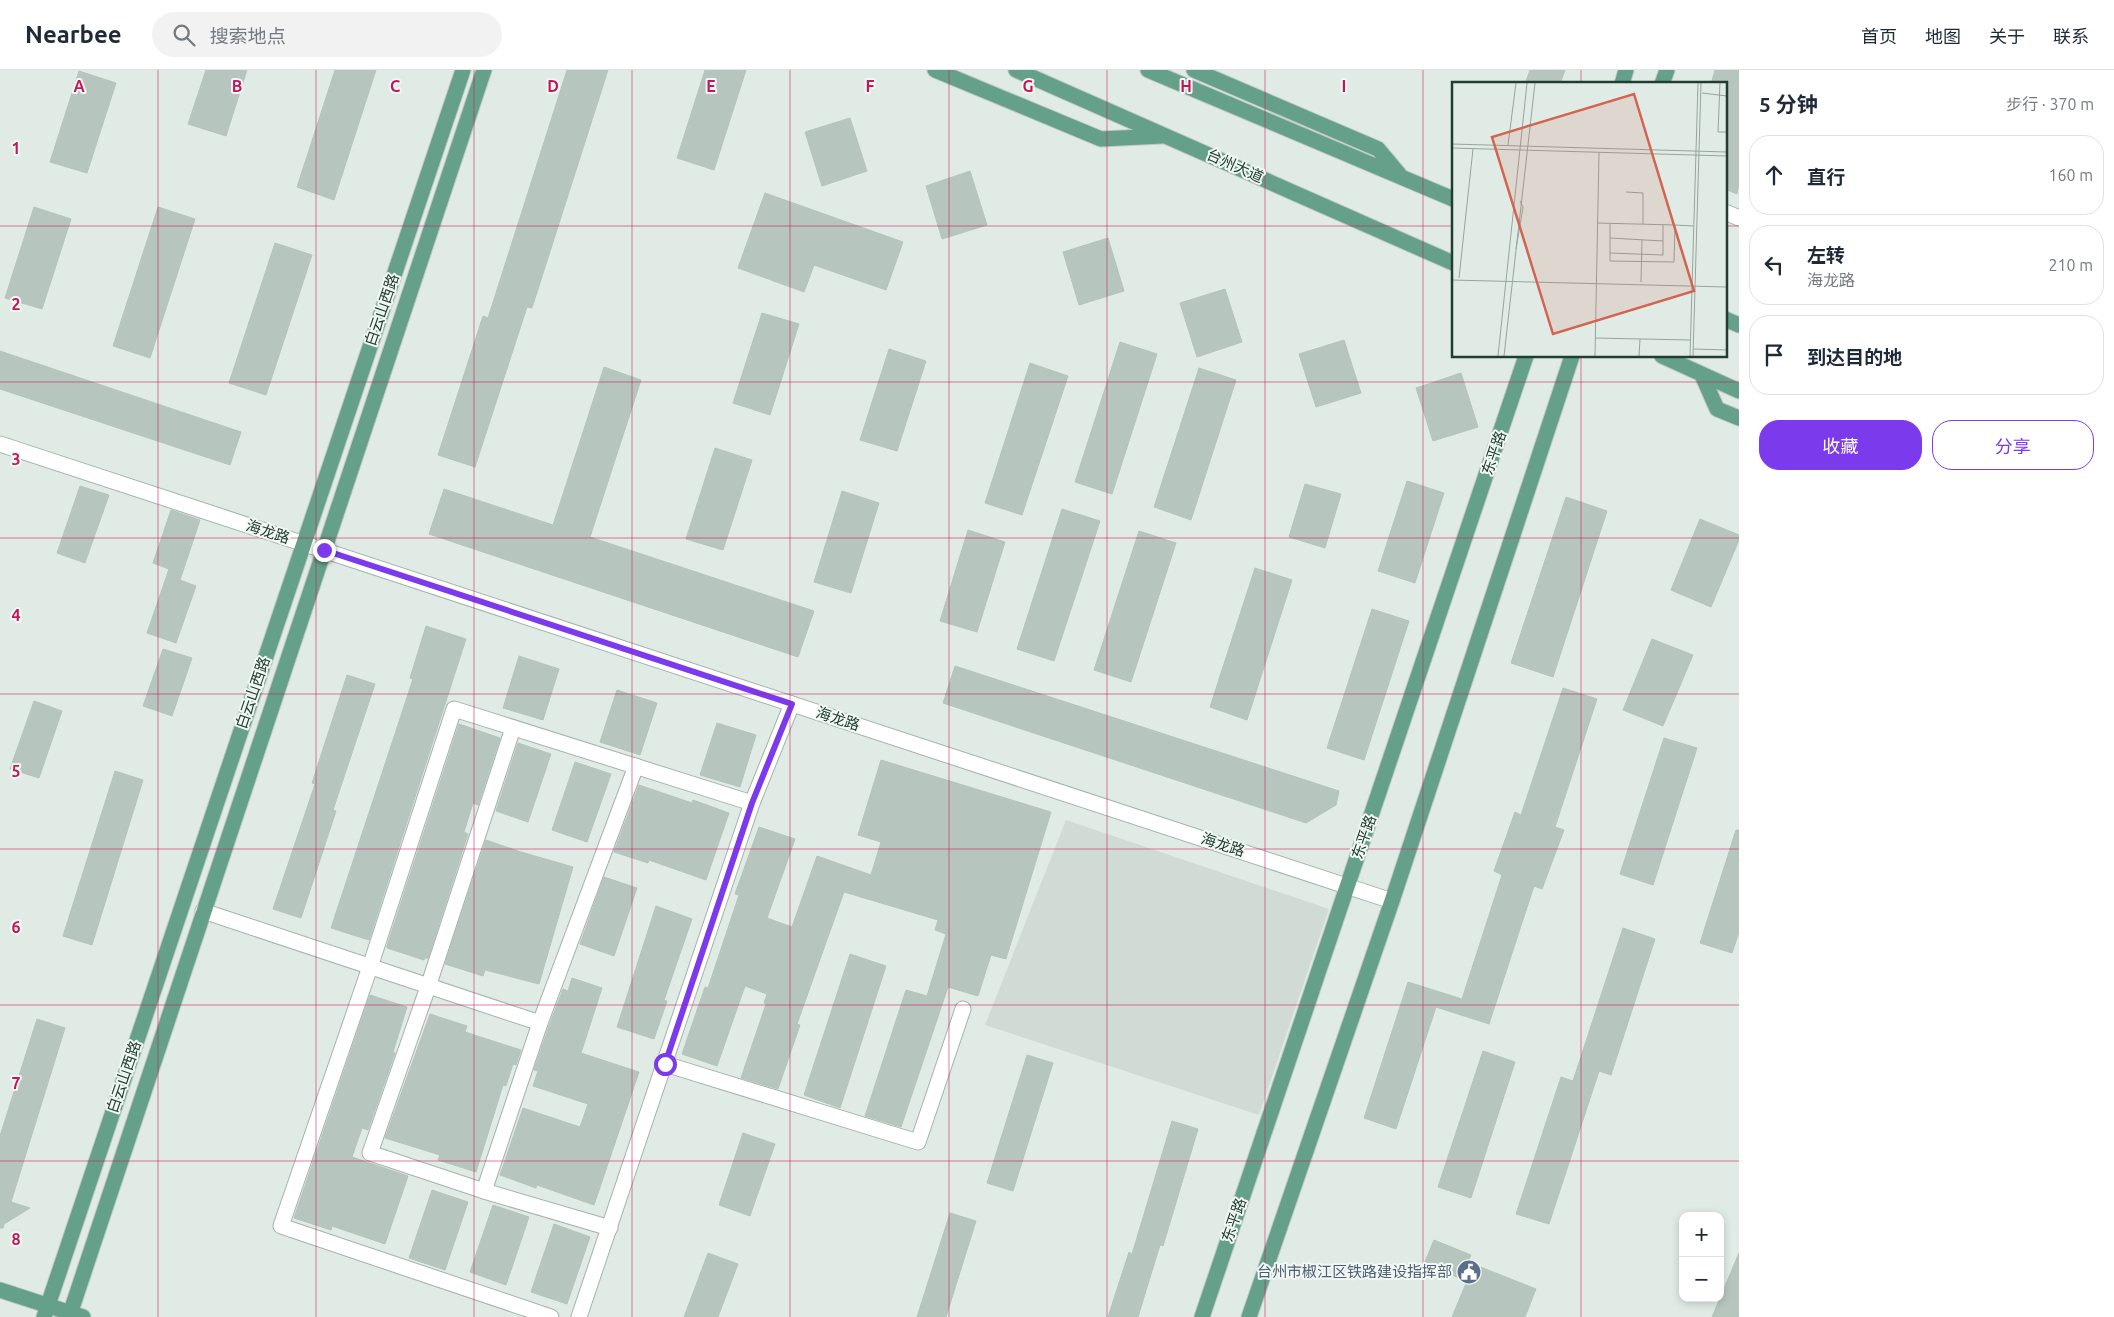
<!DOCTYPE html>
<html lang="zh">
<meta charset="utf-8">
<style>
:root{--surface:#fff;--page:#f2f2f3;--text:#1f2937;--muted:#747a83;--line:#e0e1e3;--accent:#7c3aed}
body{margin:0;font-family:Ubuntu,"Noto Sans SC",sans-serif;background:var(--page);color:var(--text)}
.controls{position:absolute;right:15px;bottom:15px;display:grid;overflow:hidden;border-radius:10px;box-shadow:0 2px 8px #0003}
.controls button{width:45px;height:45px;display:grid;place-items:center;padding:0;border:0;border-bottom:1px solid var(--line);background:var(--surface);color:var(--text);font:25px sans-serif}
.stop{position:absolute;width:15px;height:15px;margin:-11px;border:4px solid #7c3aed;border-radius:50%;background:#fff}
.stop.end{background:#7c3aed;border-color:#fff;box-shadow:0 1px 5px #0008}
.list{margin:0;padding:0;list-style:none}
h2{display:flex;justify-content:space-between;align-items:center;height:65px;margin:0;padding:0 20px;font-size:21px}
h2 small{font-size:16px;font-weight:400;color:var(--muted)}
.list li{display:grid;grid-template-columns:32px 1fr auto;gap:15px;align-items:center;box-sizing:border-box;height:80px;margin:0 10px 10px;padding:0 10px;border:1px solid var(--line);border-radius:20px}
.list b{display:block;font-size:19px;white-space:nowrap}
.list p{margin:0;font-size:16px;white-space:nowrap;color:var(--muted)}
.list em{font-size:16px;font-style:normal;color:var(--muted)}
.actions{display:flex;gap:10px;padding:15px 20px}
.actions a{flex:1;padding:11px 0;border:1px solid var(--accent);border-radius:20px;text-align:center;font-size:18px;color:var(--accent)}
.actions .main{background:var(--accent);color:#fff}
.icon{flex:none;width:28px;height:28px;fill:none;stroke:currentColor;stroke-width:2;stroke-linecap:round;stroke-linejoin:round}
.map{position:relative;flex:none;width:1739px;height:1247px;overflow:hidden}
header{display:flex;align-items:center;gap:30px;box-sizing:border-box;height:70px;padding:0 25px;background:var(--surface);border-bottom:1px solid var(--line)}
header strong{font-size:24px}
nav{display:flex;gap:28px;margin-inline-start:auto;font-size:18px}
.search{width:350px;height:45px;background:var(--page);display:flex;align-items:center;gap:12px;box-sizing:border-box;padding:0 18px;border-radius:28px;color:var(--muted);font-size:19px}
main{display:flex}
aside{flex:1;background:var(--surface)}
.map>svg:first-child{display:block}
.built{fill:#cfdbd4}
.building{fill:#b6c6be;stroke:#b3c5bb}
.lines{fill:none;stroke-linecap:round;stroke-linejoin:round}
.minor-casing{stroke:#a4b3ac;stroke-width:17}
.major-casing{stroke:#c1c8c6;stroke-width:17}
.minor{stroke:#fff;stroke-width:15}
.major{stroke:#65a18a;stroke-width:15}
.route{stroke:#7c3aed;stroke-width:6}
.grid{fill:none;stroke:#c2185b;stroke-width:1;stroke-opacity:0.55}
.labels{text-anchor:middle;stroke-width:4;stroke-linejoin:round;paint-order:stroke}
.street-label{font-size:15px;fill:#213c32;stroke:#f1f8f4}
.service-label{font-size:15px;fill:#4e5e75;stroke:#f1f8f4;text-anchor:end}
.inset-road{fill:none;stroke:#94a59d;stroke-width:1}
.view{fill:#d36452;fill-opacity:0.15;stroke:#d36452;stroke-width:2.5}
.inset-edge{fill:none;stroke:#213c32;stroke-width:2.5}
.grid-label{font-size:16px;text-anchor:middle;font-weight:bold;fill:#c2185b;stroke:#f1f8f4;stroke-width:4;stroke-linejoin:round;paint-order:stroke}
</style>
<header>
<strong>Nearbee</strong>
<div class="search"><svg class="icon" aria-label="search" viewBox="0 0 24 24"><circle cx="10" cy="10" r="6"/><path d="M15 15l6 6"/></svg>搜索地点</div>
<nav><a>首页</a><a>地图</a><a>关于</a><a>联系</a></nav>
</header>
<main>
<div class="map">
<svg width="1739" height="1247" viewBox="0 0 1739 1247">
<rect width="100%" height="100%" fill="#e1ebe5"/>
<polygon class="built" points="1066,750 1329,839 1259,1045 985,955"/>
<g class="building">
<polygon points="206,0 247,0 226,66 188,54"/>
<polygon points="335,0 376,0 334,130 297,117"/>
<polygon points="567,0 608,0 532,238 527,237 475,397 438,385 483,246 488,248"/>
<polygon points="705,0 746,0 714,100 677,88"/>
<polygon points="1530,0 1565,0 1560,14 1525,14"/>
<polygon points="1715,0 1739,0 1739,115 1737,124 1725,119 1725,14 1711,14"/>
<polygon points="79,1 116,13 87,103 50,92"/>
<polygon points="850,48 867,101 822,116 805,62"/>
<polygon points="970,101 987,155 942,169 926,116"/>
<polygon points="765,123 903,172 886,220 814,195 804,222 738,198"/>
<polygon points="34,137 71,149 42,239 5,228"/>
<polygon points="158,137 195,149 150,288 113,276"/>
<polygon points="1108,168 1124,221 1079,235 1063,182"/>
<polygon points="275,173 312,185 266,325 229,313"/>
<polygon points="1225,219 1242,272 1197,287 1180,233"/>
<polygon points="762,243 799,254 770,345 733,333"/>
<polygon points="1344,270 1361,323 1316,337 1299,284"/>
<polygon points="1120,272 1157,284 1112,424 1075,412"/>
<polygon points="889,279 926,291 897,381 860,370"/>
<polygon points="0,281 241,362 230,395 0,319"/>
<polygon points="1030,293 1068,306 1022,445 985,433"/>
<polygon points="604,297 641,310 590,467 814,541 798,587 429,464 444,419 553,455"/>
<polygon points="1199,298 1236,310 1191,450 1154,437"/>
<polygon points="1461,303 1478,357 1433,371 1416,318"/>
<polygon points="715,378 752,390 723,480 686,469"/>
<polygon points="1407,411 1444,423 1415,513 1378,501"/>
<polygon points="1305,414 1341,424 1325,478 1289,467"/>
<polygon points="80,416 109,425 85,493 57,483"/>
<polygon points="842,421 879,433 851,523 814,512"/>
<polygon points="1566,427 1607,441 1553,607 1511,593"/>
<polygon points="1062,439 1100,451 1054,591 1017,579"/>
<polygon points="171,440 200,450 180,510 196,516 176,573 147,563 169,499 153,493"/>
<polygon points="1700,449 1739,465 1739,470 1711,537 1671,520"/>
<polygon points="968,460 1005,472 977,562 940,551"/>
<polygon points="1139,461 1176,473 1131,612 1094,600"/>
<polygon points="1255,498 1292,510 1247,650 1210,637"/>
<polygon points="1372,539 1409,551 1364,690 1327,678"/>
<polygon points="426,556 466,569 369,870 331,858 413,609 410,608"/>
<polygon points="1652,569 1693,585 1663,656 1623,640"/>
<polygon points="163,579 192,588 172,646 143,636"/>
<polygon points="519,586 559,599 543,650 503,638"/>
<polygon points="955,596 1339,721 1336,735 1306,753 943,633"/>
<polygon points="347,605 375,614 333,740 336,741 301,848 273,839 315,714 312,713"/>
<polygon points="1563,618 1597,629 1555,757 1564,760 1542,819 1534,816 1489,954 1436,937 1396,1059 1364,1048 1408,912 1462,929 1502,805 1494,801 1515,742 1521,745"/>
<polygon points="617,620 657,633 640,685 600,672"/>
<polygon points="34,631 62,641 39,708 10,699"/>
<polygon points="717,653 756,665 740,717 700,705"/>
<polygon points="459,654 500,668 478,735 473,733 464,762 468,764 428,888 425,888 424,890 387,878 387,876"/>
<polygon points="1664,668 1697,678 1653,815 1620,804"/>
<polygon points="518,673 551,684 528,752 496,741"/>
<polygon points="881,690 1051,742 1006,889 991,885 978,926 948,917 901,1057 865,1046 906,920 927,926 946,864 935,860 938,850 844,822 797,954 800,955 778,1019 741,1008 766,934 764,933 767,924 745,916 717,996 682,984 705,917 708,918 739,825 735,824 759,757 795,769 767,848 792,857 817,786 871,805 881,772 858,765"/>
<polygon points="575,692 611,704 587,772 552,760"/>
<polygon points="115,701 143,710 92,875 63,866"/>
<polygon points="639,715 692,733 693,730 729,743 706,810 649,790 648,793 614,782"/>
<polygon points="1736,760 1739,760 1739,862 1732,883 1700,873"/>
<polygon points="486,770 521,782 573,797 539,914 485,900 483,906 445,894"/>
<polygon points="604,807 637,818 614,886 580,874"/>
<polygon points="656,836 692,849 664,930 667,931 654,969 617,957"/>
<polygon points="1623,858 1655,869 1611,1005 1599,1001 1549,1154 1516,1144 1561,1007 1573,1011"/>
<polygon points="850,884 886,896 840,1038 804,1025"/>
<polygon points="572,908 602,918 581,983 639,1002 594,1135 537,1115 536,1118 500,1105 523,1038 580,1057 588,1034 533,1016 538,1001 534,1000 549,956 563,919 568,921"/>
<polygon points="370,925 407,937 393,982 395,983 368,1060 362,1058 352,1087 408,1106 385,1174 332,1156 331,1160 294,1148"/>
<polygon points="430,944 467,956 465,962 521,980 516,995 513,994 506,1016 503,1015 476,1102 438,1090 440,1085 385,1068"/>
<polygon points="37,949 65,958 11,1132 30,1138 4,1154 3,1158 0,1158 0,1066"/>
<polygon points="1483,981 1515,992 1471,1128 1438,1117"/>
<polygon points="1027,985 1053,993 1013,1121 987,1113"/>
<polygon points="1172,1051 1198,1059 1163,1176 1160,1175 1138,1247 1108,1247 1129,1182 1132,1184"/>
<polygon points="743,1063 775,1074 750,1146 719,1135"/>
<polygon points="432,1120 468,1132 445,1200 409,1188"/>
<polygon points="493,1135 529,1147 506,1215 470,1202"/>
<polygon points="950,1143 976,1151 946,1247 917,1247"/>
<polygon points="554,1154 590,1167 567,1234 531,1222"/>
<polygon points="1434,1170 1471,1185 1468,1192 1536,1219 1525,1247 1452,1247 1467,1211 1424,1194"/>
<polygon points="708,1183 738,1194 718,1247 684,1247"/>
<polygon points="1739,1183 1739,1247 1712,1247 1720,1228"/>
</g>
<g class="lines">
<defs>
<g id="minor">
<polyline points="1725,142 1739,148"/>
<polyline points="0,374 1392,831"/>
<polyline points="513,658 428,917 370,1083 484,1121 610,1158"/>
<polyline points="203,841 540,953"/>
<polyline points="665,994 918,1072 963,939"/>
<polyline points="484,1121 540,953 636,696"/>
<polyline points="551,1247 281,1156 370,897 454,639 752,733"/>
<polyline points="579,1247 752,733 792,634"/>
</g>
<g id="major">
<polyline points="935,0 1101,69 1162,66"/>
<polyline points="1016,0 1453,193"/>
<polyline points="1148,0 1453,129"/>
<polyline points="1194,0 1378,79 1399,104"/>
<polyline points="1622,14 1626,0"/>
<polyline points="1662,14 1667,0"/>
<polyline points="1725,249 1739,255"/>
<polyline points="1662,286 1739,321"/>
<polyline points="1702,305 1717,339 1739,348"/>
<polyline points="0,1220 83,1247"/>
<polyline points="44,1247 463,0"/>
<polyline points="69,1247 484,0"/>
<polyline points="1202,1247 1526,286"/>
<polyline points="1249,1247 1392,831 1572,286"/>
</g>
</defs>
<use href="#minor" class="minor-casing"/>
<use href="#major" class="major-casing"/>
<use href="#minor" class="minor"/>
<use href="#major" class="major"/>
</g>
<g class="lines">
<polyline class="route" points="324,480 792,634 752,733 665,994"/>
</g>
<path class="grid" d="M158 0V1247M316 0V1247M474 0V1247M632 0V1247M790 0V1247M949 0V1247M1107 0V1247M1265 0V1247M1423 0V1247M1581 0V14M0 156H1453M1725 156H1739M1581 286V1247M0 312H1739M0 468H1739M0 624H1739M0 779H1739M0 935H1739M0 1091H1739"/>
<defs>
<symbol id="civic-disc" viewBox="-11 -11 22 22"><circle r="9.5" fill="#5c6f8a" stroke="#f1f8f4"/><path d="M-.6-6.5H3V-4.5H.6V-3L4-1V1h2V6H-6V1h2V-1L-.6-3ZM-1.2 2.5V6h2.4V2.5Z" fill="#fff"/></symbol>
</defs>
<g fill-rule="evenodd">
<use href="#civic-disc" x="1455" y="1188" width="28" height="28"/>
</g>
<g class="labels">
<g class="street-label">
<text transform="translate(1235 96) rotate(24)" y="5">台州大道</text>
<text transform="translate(382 240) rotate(-71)" y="5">白云山西路</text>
<text transform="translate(1494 383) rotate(-71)" y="5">东平路</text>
<text transform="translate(268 462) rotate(18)" y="5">海龙路</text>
<text transform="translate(253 623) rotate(-71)" y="5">白云山西路</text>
<text transform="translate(838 649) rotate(18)" y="5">海龙路</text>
<text transform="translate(1364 767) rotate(-71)" y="5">东平路</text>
<text transform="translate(1223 775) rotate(18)" y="5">海龙路</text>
<text transform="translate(124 1007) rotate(-71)" y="5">白云山西路</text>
<text transform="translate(1234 1150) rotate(-71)" y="5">东平路</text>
</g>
<g class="service-label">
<text x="1452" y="1207">台州市椒江区铁路建设指挥部</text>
</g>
</g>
<g transform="translate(1452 12)">
<rect width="275" height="275" fill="#e1ebe5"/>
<path class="inset-road" d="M268 1 266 50H275M250 11 275 14M0 62 275 70M56 63 64 1M0 66 275 74M174 110 191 111V142M145 141 223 143M158 142V179L222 180 223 143 241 144M158 156 211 159M64 167 71 125 68 119M158 171 211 173V143M7 196 21 67M0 198 275 205M189 200 190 158M143 256 238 258M241 267 275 268M46 274 75 1M52 274 83 1M143 274 147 70M187 274 188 257M238 274 246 1M241 274 249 1"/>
<path class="view" d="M182 12 242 209 101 252 40 55Z"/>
<rect width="275" height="275" class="inset-edge"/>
</g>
<g class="grid-label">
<text x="79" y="22">A</text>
<text x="237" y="22">B</text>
<text x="395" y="22">C</text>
<text x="553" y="22">D</text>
<text x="711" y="22">E</text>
<text x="870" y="22">F</text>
<text x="1028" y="22">G</text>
<text x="1186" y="22">H</text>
<text x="1344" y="22">I</text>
<text x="16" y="84">1</text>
<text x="16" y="240">2</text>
<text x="16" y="395">3</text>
<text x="16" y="551">4</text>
<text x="16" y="707">5</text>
<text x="16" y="863">6</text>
<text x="16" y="1019">7</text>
<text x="16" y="1175">8</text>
</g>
</svg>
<div class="controls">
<button>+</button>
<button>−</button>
</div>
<div class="stop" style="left:665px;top:994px"></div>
<div class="stop end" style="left:324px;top:480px"></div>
</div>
<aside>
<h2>5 分钟<small>步行 · 370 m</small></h2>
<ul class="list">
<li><svg class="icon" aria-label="ahead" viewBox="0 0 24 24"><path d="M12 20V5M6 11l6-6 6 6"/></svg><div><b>直行</b></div><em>160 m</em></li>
<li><svg class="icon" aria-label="left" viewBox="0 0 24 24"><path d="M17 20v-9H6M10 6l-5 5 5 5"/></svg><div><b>左转</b><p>海龙路</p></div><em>210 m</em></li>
<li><svg class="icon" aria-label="arrive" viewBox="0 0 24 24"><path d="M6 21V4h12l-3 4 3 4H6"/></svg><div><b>到达目的地</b></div></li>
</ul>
<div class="actions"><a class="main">收藏</a><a>分享</a></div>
</aside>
</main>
